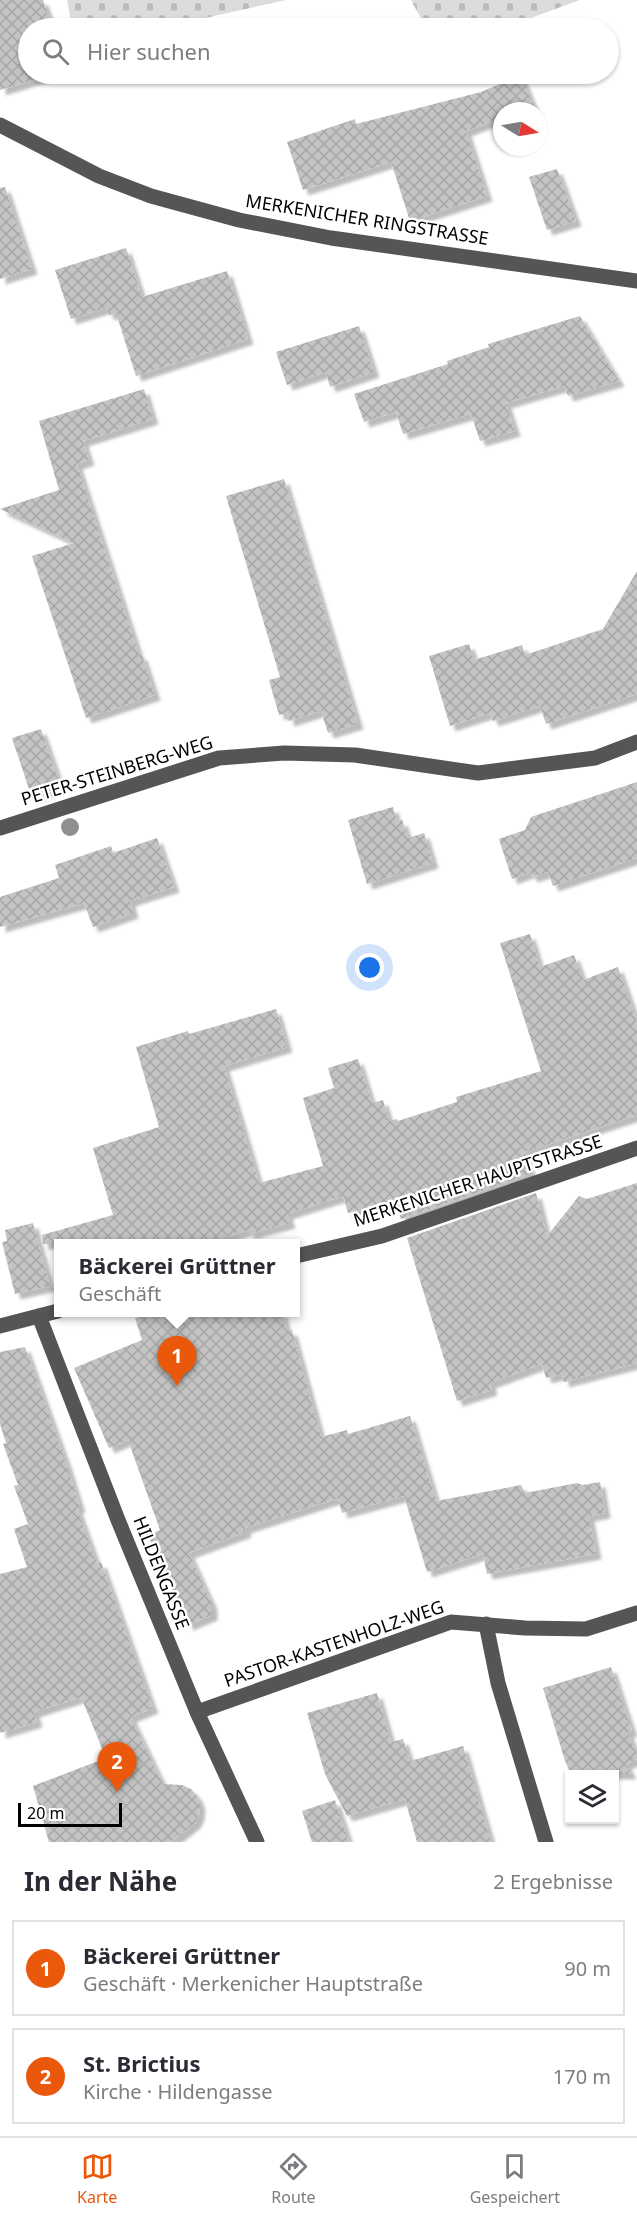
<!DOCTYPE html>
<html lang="de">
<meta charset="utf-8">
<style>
:root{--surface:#fff;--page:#f7f7f7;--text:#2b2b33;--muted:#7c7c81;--line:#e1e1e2;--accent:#ea580c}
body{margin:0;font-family:"Noto Sans",sans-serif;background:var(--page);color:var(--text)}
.controls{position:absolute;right:18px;bottom:18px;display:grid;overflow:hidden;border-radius:0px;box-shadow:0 2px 4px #0004}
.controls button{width:54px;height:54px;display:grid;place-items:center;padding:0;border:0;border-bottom:2px solid var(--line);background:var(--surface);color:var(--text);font:30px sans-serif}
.compass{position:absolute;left:493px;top:102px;width:54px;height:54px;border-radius:50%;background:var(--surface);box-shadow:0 2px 4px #0004;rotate:101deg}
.scale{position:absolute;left:18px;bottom:15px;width:104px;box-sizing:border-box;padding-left:6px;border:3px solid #000;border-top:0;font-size:16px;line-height:21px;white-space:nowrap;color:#000;-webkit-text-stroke:4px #fff;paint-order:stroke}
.you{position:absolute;left:370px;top:968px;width:21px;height:21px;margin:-15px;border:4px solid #fff;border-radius:50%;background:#1a73e8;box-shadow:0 0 0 9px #1a73e833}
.badge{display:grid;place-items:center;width:39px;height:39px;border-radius:50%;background:var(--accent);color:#fff;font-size:20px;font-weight:700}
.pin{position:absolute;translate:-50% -50px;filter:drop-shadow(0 2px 3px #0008)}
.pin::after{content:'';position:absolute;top:32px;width:21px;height:18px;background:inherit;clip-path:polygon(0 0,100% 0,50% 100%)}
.popup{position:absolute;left:54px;top:1239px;width:246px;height:78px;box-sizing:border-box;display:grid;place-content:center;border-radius:0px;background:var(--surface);filter:drop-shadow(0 2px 4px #0005);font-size:20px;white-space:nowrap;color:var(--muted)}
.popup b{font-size:22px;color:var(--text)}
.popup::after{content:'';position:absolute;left:50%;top:100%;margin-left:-12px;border:12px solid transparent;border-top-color:var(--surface)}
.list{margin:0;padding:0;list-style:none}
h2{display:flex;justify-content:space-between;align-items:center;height:78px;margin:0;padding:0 24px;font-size:26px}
h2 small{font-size:20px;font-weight:400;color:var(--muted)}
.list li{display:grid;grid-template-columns:39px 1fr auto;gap:18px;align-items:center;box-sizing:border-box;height:96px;margin:0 12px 12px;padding:0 12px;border:2px solid var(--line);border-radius:0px}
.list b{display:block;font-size:22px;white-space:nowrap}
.list p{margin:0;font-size:20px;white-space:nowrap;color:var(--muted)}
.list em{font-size:20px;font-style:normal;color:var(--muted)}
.icon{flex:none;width:33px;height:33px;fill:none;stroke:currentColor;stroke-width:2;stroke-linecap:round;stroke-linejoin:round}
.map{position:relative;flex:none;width:637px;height:1842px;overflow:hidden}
.search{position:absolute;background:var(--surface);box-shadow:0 2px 4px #0004;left:18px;right:18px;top:18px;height:66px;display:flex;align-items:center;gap:15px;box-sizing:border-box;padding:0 21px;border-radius:33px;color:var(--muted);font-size:22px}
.sheet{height:294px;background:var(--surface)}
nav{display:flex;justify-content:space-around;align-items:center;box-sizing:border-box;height:84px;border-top:2px solid var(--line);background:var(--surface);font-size:16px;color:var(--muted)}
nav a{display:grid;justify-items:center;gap:3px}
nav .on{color:var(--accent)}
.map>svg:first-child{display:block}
.cemetery{fill:url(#cemetery-stones)}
.building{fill:url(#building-cross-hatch);filter:url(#shadow)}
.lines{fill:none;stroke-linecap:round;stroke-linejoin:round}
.minor{stroke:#555;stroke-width:15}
.tree{fill:#8f8f8f}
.labels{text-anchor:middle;stroke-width:5;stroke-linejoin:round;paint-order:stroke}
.street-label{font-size:18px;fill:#000;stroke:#fff}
</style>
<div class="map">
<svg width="637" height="1842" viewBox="0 0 637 1842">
<defs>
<pattern id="cemetery-stones" width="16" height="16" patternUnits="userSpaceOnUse" patternTransform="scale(1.5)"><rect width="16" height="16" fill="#dcdcdc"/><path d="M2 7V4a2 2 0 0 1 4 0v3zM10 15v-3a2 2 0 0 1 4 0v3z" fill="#bbb"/></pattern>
<pattern id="building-cross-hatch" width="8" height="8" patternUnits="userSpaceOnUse" patternTransform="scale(1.5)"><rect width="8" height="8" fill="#c4c4c4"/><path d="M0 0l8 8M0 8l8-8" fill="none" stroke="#a7a7a7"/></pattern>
<filter id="shadow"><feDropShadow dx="5.5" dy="5.5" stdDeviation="1.5" flood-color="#0004"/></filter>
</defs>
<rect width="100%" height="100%" fill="#fff"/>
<g class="cemetery">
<polygon points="67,0 286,0 160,28 72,28"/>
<polygon points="411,0 580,0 503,28 426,28"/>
</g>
<g class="building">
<polygon points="0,0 43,0 51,24 41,27 42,28 28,28 28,74 53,74 0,90"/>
<polygon points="521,75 533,105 518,111 502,111 502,117 466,131 487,196 410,221 391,162 303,190 287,142 355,119 356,124 481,92"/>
<polygon points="557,169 576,221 547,230 529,177"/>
<polygon points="5,187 32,269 0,279 0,188"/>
<polygon points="126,248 142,297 227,271 248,339 136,376 116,313 109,315 106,308 71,319 55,270"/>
<polygon points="580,316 619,381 568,396 564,386 506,403 515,431 480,441 471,414 403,434 396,412 364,422 354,394 448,364 447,361 489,347 488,344"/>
<polygon points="359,326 374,372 330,387 326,372 287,385 276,352"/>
<polygon points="144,389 153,419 83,441 89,460 77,464 139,655 142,655 155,695 86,718 32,556 74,543 0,509 59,490 39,421"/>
<polygon points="284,479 358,724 328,733 321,711 289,721 287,713 279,715 269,680 280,677 226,496"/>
<polygon points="637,571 637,694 546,724 540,706 493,721 490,713 450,726 429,656 469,644 474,660 522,645 525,655 603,629"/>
<polygon points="41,729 61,787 32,798 12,738"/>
<polygon points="637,782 637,858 553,886 548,872 532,877 530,872 512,879 499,839 525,830 531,817"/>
<polygon points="393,807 397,822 402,820 408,838 424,833 433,863 367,884 348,820"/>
<polygon points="157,838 174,887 130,901 133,913 93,927 84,903 0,927 0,897 59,878 55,865 111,846 113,853"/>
<polygon points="530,934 540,967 574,955 583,980 618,967 637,1022 637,1115 525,1152 531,1174 401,1219 395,1200 348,1213 343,1196 287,1214 290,1223 249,1234 248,1230 200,1244 43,1244 42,1235 113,1215 93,1148 159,1127 136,1047 188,1031 189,1034 276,1009 287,1047 224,1066 259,1183 323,1166 303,1098 334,1088 328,1068 358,1059 372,1103 383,1100 389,1121 397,1119 398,1121 457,1102 456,1097 541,1071 500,943"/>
<polygon points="637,1183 637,1363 564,1382 562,1374 546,1378 542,1364 490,1383 492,1390 457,1401 407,1238 536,1193 547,1236 579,1196 587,1199"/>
<polygon points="33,1223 50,1286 15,1294 2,1242 7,1241 5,1230"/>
<polygon points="157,1312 282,1312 287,1331 292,1330 321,1437 347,1430 348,1434 410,1416 436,1501 521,1485 525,1493 577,1483 583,1485 600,1482 605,1513 589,1516 596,1554 487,1574 483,1554 427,1572 404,1496 342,1513 338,1498 245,1528 246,1532 189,1553 212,1604 212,1615 188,1625 148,1535 160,1530 128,1440 109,1448 74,1368 142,1340 135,1318"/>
<polygon points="25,1347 67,1465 80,1507 77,1508 97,1564 101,1562 153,1708 131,1717 163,1784 182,1785 191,1789 197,1796 200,1805 199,1815 195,1823 171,1842 49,1842 33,1786 106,1758 81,1697 34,1712 37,1722 0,1733 0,1574 27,1567 14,1529 28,1524 14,1486 18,1485 3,1444 6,1443 0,1424 0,1352"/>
<polygon points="611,1667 632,1731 628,1733 637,1754 637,1759 626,1764 631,1774 571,1774 565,1761 543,1688"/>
<polygon points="377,1693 391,1742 403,1739 410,1761 463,1746 491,1842 417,1842 405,1799 347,1816 325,1774 307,1713"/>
<polygon points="335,1800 349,1842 312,1842 302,1811"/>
</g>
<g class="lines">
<g class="minor">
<polyline points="0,125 99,176 151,196 239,220 331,238 637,281"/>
<polyline points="0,828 219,758 284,753 355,755 478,773 595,758 637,742"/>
<polyline points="296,1256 382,1236 637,1148"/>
<polyline points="39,1316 118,1520 197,1712 257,1842"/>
<polyline points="0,1326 58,1311"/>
<polyline points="486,1624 498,1683 546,1842"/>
<polyline points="197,1712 451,1622 525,1628 586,1629 637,1613"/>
</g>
</g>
<circle class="tree" cx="70" cy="827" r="9"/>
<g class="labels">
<g class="street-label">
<text transform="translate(367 220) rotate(9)" y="6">MERKENICHER RINGSTRASSE</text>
<text transform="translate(117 771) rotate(-17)" y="6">PETER-STEINBERG-WEG</text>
<text transform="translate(478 1181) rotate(-18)" y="6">MERKENICHER HAUPTSTRASSE</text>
<text transform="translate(161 1573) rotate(68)" y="6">HILDENGASSE</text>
<text transform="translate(334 1644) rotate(-19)" y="6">PASTOR-KASTENHOLZ-WEG</text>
</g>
</g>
</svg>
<div class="controls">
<button><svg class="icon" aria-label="layers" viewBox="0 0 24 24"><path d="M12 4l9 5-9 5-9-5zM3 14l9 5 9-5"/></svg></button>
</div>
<svg class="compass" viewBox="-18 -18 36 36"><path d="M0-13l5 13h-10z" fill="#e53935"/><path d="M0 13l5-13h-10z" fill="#7c7c81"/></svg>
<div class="scale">20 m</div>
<div class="you"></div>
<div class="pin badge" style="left:177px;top:1386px">1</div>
<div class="popup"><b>Bäckerei Grüttner</b>Geschäft</div>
<div class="pin badge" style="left:117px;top:1792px">2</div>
<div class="search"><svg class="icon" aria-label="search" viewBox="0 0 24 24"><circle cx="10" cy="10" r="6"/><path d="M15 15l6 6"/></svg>Hier suchen</div>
</div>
<section class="sheet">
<h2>In der Nähe<small>2 Ergebnisse</small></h2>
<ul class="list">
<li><span class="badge">1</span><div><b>Bäckerei Grüttner</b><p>Geschäft · Merkenicher Hauptstraße</p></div><em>90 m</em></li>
<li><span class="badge">2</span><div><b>St. Brictius</b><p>Kirche · Hildengasse</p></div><em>170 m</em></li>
</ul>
</section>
<nav>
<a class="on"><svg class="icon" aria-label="map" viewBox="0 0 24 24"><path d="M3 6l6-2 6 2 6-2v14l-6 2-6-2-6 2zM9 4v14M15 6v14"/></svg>Karte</a>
<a><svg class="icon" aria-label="directions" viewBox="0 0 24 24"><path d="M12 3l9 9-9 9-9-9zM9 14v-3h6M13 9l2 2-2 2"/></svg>Route</a>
<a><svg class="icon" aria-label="saved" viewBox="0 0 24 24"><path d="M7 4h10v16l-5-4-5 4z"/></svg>Gespeichert</a>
</nav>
